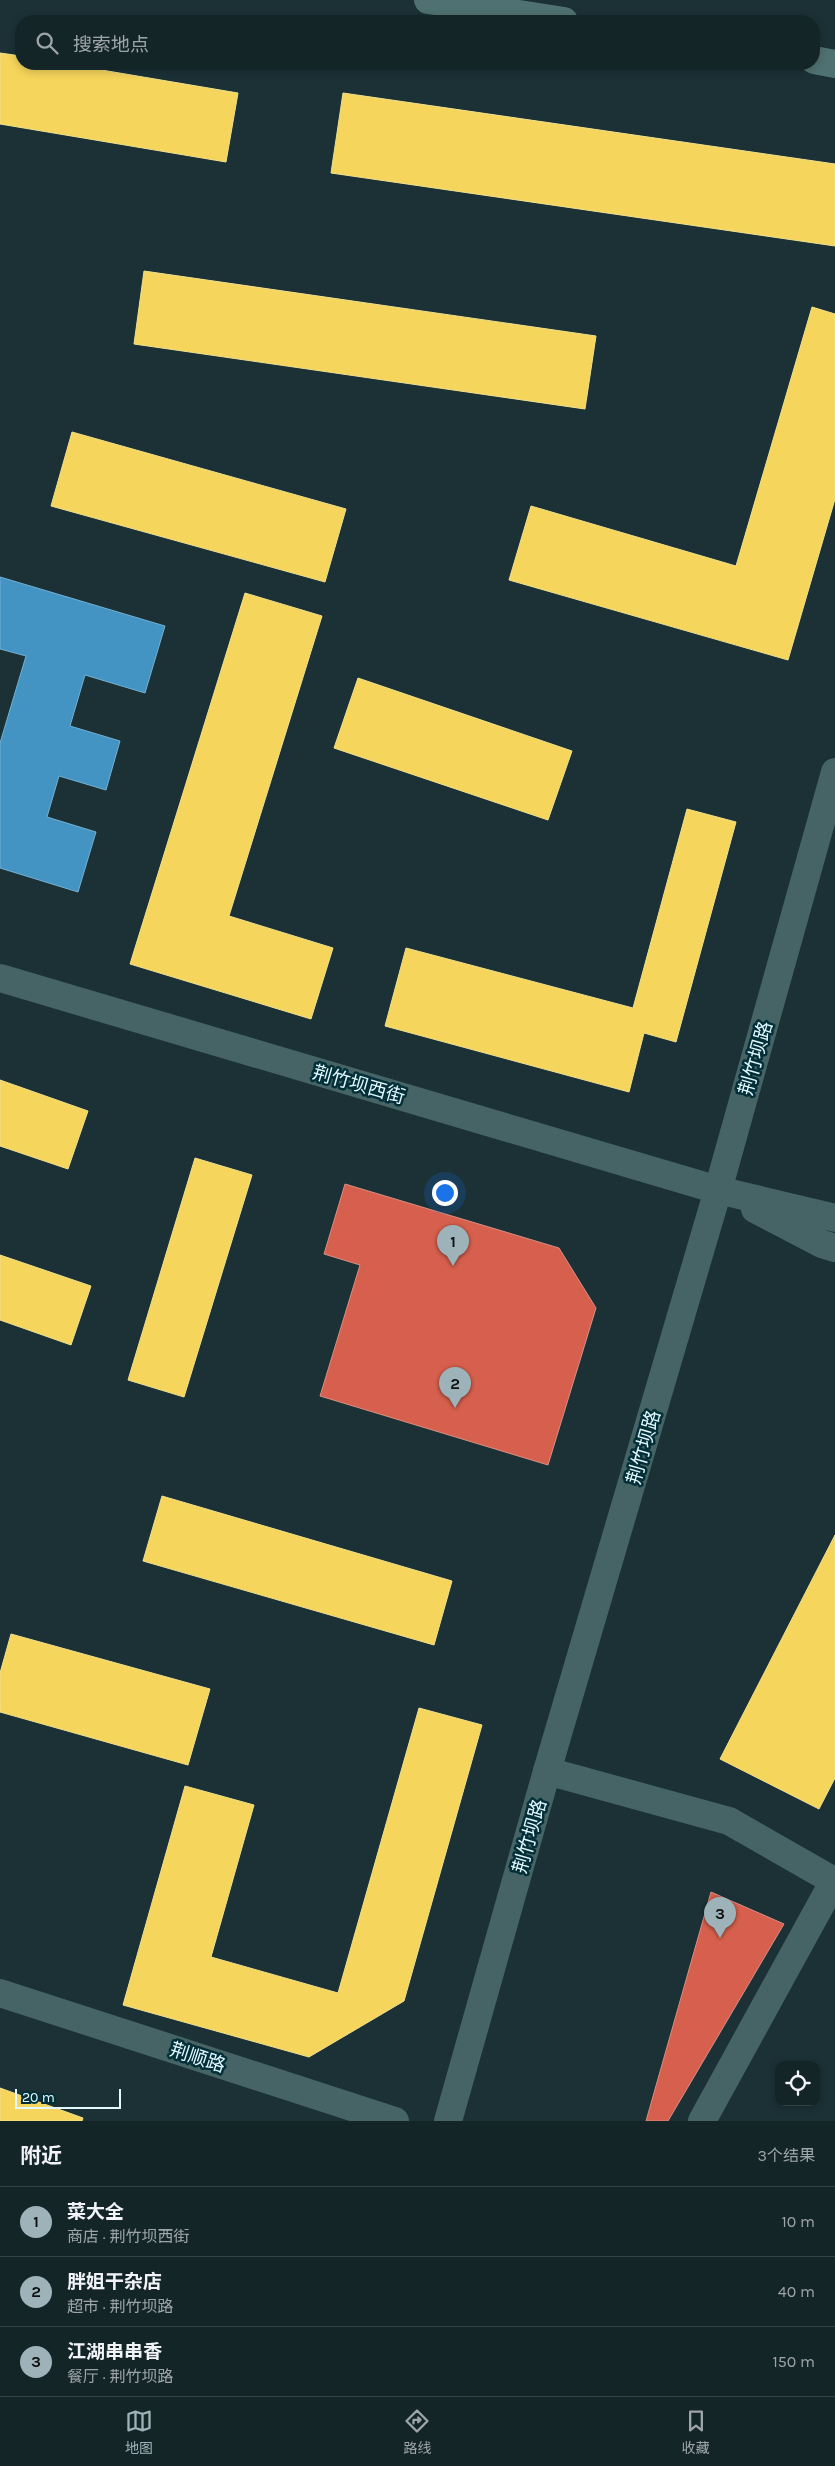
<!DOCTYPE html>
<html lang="zh">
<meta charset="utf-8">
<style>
:root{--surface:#142528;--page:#213134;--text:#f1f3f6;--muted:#9da5a8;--line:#334245;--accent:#9db3b9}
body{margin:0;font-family:Karla,"Noto Sans SC",sans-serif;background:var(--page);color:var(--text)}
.controls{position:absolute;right:15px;bottom:15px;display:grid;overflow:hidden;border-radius:10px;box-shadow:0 2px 8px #0003}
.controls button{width:45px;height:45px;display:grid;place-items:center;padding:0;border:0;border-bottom:1px solid var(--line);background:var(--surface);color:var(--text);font:25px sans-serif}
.scale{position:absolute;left:15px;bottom:12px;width:106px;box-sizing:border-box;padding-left:5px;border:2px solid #e3f9ff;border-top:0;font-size:14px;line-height:18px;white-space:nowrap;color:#e3f9ff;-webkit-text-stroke:4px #022f38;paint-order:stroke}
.you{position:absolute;left:444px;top:1192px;width:18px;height:18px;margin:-12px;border:4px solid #fff;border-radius:50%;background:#1a73e8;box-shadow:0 0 0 8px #1a73e833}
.badge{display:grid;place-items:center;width:32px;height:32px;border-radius:50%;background:var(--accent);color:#111;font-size:16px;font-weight:700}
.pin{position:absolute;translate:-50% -41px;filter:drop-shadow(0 1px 2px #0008)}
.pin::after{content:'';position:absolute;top:26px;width:18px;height:15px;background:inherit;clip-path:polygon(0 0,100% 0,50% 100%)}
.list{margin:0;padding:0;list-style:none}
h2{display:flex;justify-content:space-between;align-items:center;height:65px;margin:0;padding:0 20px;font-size:21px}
h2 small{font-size:16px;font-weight:400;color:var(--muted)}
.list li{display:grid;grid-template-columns:32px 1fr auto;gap:15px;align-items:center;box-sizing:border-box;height:70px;padding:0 20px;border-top:1px solid var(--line)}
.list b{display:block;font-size:19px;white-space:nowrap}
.list p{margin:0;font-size:16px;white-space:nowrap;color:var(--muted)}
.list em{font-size:16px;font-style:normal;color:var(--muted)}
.icon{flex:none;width:28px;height:28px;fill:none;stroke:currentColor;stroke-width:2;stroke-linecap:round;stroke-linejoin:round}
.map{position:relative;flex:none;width:835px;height:2121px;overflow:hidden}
.search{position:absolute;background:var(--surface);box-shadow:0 2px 8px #0003;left:15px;right:15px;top:15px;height:55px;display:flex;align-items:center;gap:12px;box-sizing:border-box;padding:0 18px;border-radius:20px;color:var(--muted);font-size:19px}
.sheet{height:275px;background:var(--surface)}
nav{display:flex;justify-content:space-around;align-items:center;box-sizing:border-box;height:70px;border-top:1px solid var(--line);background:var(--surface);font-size:14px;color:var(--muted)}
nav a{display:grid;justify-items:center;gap:2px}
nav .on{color:var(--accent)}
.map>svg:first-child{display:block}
.homes{fill:#f6d55c;stroke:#f0e08d}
.shops{fill:#d6604d;stroke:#da8e82}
.schools{fill:#4393c3;stroke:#73b2d5}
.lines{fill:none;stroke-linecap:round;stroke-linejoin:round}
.street{stroke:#466465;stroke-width:28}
.secondary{stroke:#507171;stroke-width:28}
.labels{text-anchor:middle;stroke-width:5;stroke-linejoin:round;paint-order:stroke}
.street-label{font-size:19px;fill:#e3f9ff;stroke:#022f38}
</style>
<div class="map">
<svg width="835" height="2121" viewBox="0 0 835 2121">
<rect width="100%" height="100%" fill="#1b3136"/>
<g class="homes">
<polygon points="0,53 21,56 21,64 66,64 238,93 226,162 0,124"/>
<polygon points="343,93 835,164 835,246 331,173"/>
<polygon points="144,271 596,336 585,409 134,344"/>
<polygon points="812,307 835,314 835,499 788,660 509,580 531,506 736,566"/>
<polygon points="72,432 346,509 325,582 51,506"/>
<polygon points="245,593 322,616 229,916 333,948 311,1019 130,964"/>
<polygon points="358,678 572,751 548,820 334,748"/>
<polygon points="687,809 736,822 676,1042 644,1033 629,1092 385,1026 406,948 633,1008"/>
<polygon points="0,1080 88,1111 68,1169 0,1146"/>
<polygon points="195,1158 252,1175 184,1397 128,1380"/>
<polygon points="0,1255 91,1286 71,1345 0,1320"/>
<polygon points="162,1496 452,1581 434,1645 143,1561"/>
<polygon points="835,1535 835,1778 819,1809 720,1759"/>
<polygon points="11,1634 210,1689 188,1765 0,1712 0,1673"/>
<polygon points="419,1708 482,1725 404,2001 309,2057 123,2005 185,1786 254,1805 211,1957 338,1993"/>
<polygon points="0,2088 83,2118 82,2121 0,2121"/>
</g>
<g class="shops">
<polygon points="345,1184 559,1248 596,1308 548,1465 320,1396 360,1265 324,1254"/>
<polygon points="711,1892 784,1924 668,2121 646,2121"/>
</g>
<polygon class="schools" points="0,577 165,626 145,693 85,675 70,726 120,741 106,790 59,776 47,817 96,832 78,892 0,868 0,743 26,656 0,649"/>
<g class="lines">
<g class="street">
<polyline points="0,978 718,1190 835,1218"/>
<polyline points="755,1209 822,1244 835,1248"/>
<polyline points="547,1771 729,1821 834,1881"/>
<polyline points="0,1993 395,2121"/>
<polyline points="448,2121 547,1771 718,1190 835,772"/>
<polyline points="702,2121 835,1879"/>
</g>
<g class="secondary">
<polyline points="428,0 564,21"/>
<polyline points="814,60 835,64"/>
</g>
</g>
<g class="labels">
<g class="street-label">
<text transform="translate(755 1058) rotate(-74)" y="7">荆竹坝路</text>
<text transform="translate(359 1084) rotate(16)" y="7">荆竹坝西街</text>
<text transform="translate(643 1447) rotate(-74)" y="7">荆竹坝路</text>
<text transform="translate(529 1836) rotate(-74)" y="7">荆竹坝路</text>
<text transform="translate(198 2057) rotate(18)" y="7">荆顺路</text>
</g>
</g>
</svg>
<div class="controls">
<button><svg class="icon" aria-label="locate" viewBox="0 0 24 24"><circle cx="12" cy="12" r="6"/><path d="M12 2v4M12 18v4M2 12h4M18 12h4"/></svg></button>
</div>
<div class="scale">20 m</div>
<div class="you"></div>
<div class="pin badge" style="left:453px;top:1266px">1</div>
<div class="pin badge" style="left:455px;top:1408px">2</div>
<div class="pin badge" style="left:720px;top:1938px">3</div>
<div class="search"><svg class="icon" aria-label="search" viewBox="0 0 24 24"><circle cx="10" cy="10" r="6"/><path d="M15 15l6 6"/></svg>搜索地点</div>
</div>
<section class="sheet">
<h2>附近<small>3个结果</small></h2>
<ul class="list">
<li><span class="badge">1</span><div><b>菜大全</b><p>商店 · 荆竹坝西街</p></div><em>10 m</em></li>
<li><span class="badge">2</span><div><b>胖姐干杂店</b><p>超市 · 荆竹坝路</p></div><em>40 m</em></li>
<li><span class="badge">3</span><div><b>江湖串串香</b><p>餐厅 · 荆竹坝路</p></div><em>150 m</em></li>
</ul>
</section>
<nav>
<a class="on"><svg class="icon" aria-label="map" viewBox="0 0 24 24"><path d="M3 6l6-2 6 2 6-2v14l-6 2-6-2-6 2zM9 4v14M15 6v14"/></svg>地图</a>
<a><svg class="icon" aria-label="directions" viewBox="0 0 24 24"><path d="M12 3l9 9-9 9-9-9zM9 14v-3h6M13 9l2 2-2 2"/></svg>路线</a>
<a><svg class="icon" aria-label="saved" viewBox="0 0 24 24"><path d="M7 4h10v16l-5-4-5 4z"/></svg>收藏</a>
</nav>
